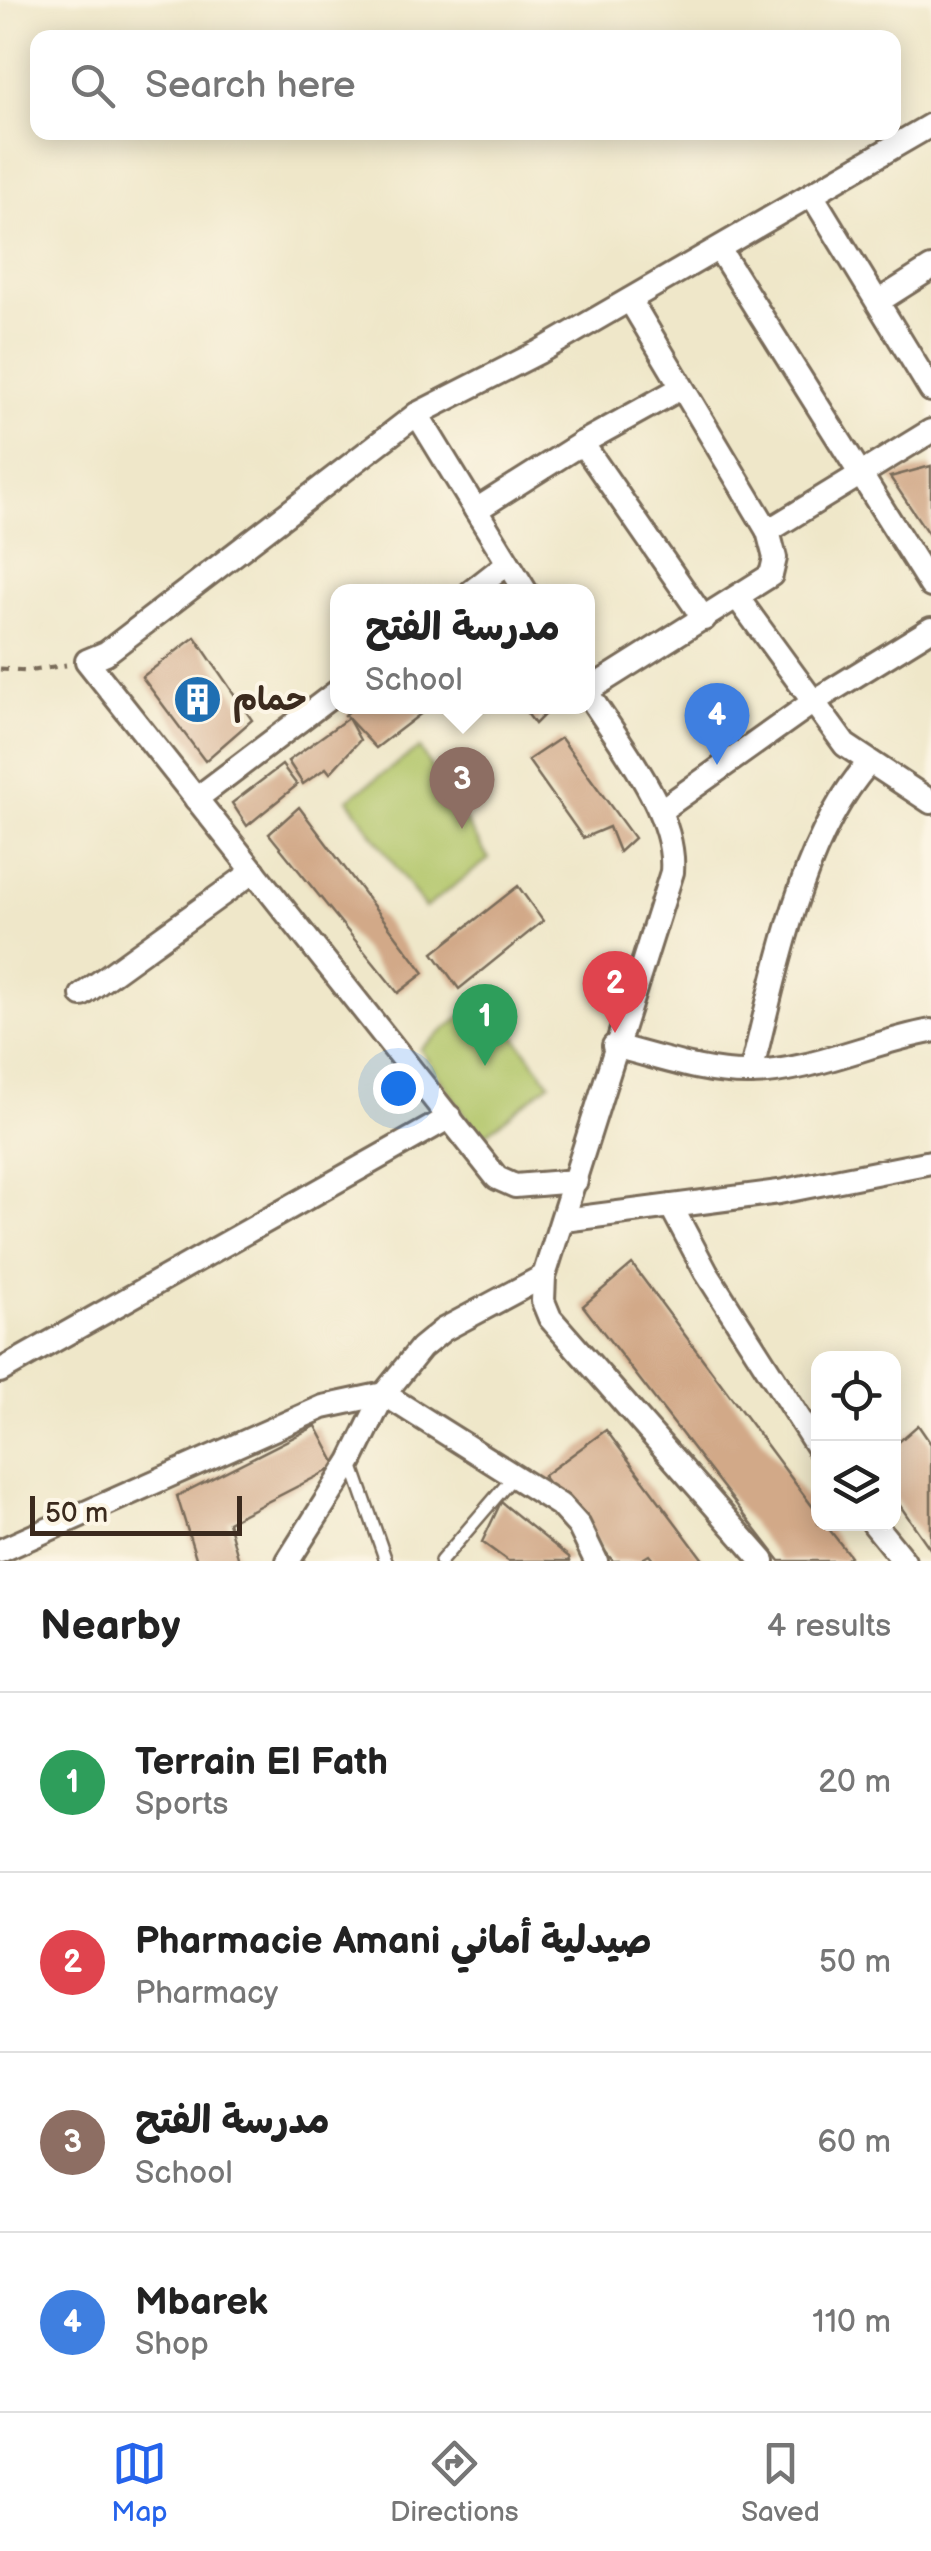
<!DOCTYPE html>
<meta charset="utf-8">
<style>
:root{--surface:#fff;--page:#f6f6f6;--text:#222;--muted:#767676;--line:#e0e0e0;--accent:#2563eb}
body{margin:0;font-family:"Balsamiq Sans","Playpen Sans Arabic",sans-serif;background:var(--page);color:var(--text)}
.controls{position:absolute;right:30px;bottom:30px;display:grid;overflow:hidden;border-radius:20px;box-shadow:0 5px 25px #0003}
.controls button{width:90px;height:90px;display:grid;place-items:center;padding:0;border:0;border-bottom:2px solid var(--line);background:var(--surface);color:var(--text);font:50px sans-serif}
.scale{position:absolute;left:30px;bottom:25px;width:212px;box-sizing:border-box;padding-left:10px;border:5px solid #3b2a1e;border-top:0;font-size:28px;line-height:35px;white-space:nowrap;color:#3b2a1e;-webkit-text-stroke:8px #fcf5e5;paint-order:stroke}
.you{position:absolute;left:398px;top:1088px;width:35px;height:35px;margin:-25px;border:8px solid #fff;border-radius:50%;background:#1a73e8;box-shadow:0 0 0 15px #1a73e833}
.badge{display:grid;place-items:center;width:65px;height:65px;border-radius:50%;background:var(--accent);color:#fff;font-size:32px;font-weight:700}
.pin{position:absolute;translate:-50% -82px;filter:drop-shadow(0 2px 5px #0008)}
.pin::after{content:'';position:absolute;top:52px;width:35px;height:30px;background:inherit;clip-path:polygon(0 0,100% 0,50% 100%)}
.popup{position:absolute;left:330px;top:584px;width:265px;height:130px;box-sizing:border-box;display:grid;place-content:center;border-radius:20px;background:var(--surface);filter:drop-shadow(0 2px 8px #0005);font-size:32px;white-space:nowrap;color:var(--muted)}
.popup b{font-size:38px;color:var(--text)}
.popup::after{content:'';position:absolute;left:50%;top:100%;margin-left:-20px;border:20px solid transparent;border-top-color:var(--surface)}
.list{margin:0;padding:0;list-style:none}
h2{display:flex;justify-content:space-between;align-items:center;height:130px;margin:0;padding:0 40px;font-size:42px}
h2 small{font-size:32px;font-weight:400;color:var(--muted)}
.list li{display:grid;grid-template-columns:65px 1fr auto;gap:30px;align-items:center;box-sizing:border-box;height:180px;padding:0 40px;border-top:2px solid var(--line)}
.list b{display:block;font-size:38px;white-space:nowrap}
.list p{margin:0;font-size:32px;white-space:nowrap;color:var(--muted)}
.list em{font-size:32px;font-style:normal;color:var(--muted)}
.icon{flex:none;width:55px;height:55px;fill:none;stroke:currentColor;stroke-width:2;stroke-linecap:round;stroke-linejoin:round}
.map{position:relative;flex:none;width:931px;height:1561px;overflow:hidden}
.search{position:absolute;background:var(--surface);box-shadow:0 5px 25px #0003;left:30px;right:30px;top:30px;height:110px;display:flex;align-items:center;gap:25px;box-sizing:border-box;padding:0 35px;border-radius:20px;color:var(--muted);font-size:38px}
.sheet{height:850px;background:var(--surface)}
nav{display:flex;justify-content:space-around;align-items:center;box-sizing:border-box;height:140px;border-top:2px solid var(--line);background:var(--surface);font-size:28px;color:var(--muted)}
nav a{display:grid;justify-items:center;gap:5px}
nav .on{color:var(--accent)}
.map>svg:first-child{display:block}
.pitch{fill:#b2c66a;stroke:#767844;stroke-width:2.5}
.building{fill:#d2a988}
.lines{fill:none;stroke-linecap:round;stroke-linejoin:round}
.service-casing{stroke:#7a6c5a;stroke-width:16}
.minor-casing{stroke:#7a6c5a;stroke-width:28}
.path{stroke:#7a6c5a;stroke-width:5;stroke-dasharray:8 8;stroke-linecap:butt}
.service{stroke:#fff;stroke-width:11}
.minor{stroke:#fff;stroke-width:22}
.labels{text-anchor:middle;stroke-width:8;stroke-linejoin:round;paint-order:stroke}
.poi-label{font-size:32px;font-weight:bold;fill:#3b2a1e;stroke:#fcf5e5;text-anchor:start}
</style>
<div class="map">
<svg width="931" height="1561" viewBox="0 0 931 1561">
<rect width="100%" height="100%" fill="#fcf5e5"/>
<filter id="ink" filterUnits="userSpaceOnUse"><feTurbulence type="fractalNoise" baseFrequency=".01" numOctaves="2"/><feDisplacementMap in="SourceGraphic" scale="20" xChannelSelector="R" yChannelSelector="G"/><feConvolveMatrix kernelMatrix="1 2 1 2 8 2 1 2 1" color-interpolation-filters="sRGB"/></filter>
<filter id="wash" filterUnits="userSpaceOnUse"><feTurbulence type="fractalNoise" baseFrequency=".0048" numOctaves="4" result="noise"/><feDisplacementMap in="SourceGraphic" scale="40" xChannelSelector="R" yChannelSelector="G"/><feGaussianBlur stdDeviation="2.25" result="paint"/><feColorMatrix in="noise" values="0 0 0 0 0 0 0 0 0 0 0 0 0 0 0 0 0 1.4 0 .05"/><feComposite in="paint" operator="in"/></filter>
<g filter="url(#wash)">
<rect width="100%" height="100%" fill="#efe7c9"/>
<g class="pitch">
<polygon points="419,748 489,859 425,908 348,799"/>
<polygon points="486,998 550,1083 481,1138 420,1049"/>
</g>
<g id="blocks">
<g class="building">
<polygon points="931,466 931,538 890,477"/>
<polygon points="195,637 252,720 205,761 142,677"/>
<polygon points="355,706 431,706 376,748 345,715"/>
<polygon points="522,706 553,706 535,724"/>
<polygon points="348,718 360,740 330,773 326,768 303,784 288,761"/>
<polygon points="561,738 634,838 619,852 609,827 583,838 528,760"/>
<polygon points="282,765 297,785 247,826 232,803"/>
<polygon points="299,807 424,973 398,993 269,834"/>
<polygon points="518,886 543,921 459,989 433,953"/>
<polygon points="632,1264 818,1514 818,1524 825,1524 850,1556 844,1561 780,1561 583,1306"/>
<polygon points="918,1425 931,1444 931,1550 894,1497 894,1446"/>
<polygon points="316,1426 337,1466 228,1522 239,1561 197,1561 177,1496"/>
<polygon points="606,1430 704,1561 654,1561 649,1555 639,1561 613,1561 543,1476"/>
<polygon points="501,1502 569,1557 570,1561 508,1561 482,1542"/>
</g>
</g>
</g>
<g filter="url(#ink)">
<use href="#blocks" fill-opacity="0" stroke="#7a6c5a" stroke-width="2.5"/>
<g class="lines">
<defs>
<g id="service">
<polyline points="351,1461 386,1561"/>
<polyline points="441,1561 514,1476"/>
</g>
<g id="minor">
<polyline points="812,195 931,390"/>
<polyline points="719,249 931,586"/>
<polyline points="630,300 768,531 931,431"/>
<polyline points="879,301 931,268"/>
<polyline points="417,414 106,653 87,661 497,1178 515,1186 576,1181"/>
<polyline points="582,443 681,388"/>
<polyline points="476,510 582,443 704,619"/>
<polyline points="471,592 508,563"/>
<polyline points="526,592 417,414 539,352 931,125"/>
<polyline points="737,597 845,745 931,802"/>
<polyline points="587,691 771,575 775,558 768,531"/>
<path d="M587 692C618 742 677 812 672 872L544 1276 543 1301 550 1318 763 1561"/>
<polyline points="196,799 337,692"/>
<polyline points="660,811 816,700 931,629"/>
<polyline points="82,995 254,871"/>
<path d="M614 1046C658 1057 705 1074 750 1073 811 1072 871 1042 931 1031"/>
<path d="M751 1073C776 974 800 840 868 764"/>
<polyline points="671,1206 706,1272 818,1448"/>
<polyline points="564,1220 779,1192 931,1162"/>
<polyline points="0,1371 450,1117"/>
<polyline points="874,1524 904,1561"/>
<polyline points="0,1551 323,1407 384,1394 560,1505 579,1526 596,1561"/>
<polyline points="288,1561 351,1461 384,1394 421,1348 443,1330 544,1276"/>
</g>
</defs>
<use href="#service" class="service-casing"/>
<use href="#minor" class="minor-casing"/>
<polyline class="path" points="0,669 27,671 66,665"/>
<use href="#service" class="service"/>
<use href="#minor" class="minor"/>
</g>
</g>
<defs>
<symbol id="building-disc" viewBox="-11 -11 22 22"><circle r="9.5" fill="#1f6fb2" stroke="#fcf5e5"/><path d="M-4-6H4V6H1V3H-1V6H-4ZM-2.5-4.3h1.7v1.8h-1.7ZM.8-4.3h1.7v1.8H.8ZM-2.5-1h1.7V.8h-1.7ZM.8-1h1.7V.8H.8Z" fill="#fff"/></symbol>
</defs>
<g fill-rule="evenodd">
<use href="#building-disc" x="170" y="672" width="55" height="55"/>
</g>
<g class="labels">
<g class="poi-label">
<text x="233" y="710">حمام</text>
</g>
</g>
</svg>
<div class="controls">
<button><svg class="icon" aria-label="locate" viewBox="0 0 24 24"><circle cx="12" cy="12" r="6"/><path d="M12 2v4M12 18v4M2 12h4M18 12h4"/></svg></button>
<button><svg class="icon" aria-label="layers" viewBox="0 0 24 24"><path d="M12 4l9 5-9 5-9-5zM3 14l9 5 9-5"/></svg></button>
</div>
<div class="scale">50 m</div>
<div class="you"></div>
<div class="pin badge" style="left:485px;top:1066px;background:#2e9e5b">1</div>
<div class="pin badge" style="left:615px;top:1033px;background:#e0444e">2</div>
<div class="pin badge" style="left:462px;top:829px;background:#8d6e63">3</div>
<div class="popup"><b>مدرسة الفتح</b>School</div>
<div class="pin badge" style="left:717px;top:765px;background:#3f7fe0">4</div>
<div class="search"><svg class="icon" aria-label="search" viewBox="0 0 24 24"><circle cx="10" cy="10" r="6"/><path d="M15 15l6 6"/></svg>Search here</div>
</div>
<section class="sheet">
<h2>Nearby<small>4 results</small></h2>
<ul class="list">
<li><span class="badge" style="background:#2e9e5b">1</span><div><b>Terrain El Fath</b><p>Sports</p></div><em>20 m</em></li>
<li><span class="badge" style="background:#e0444e">2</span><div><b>Pharmacie Amani صيدلية أماني</b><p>Pharmacy</p></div><em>50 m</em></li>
<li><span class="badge" style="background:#8d6e63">3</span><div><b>مدرسة الفتح</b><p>School</p></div><em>60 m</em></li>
<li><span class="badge" style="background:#3f7fe0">4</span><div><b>Mbarek</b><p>Shop</p></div><em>110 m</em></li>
</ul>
</section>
<nav>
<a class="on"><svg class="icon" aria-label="map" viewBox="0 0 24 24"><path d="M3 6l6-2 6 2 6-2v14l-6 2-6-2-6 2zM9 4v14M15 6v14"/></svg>Map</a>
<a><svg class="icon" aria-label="directions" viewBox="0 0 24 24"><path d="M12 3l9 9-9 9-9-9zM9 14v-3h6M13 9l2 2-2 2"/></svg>Directions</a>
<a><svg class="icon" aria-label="saved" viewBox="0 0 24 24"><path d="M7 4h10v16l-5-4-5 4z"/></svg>Saved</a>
</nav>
